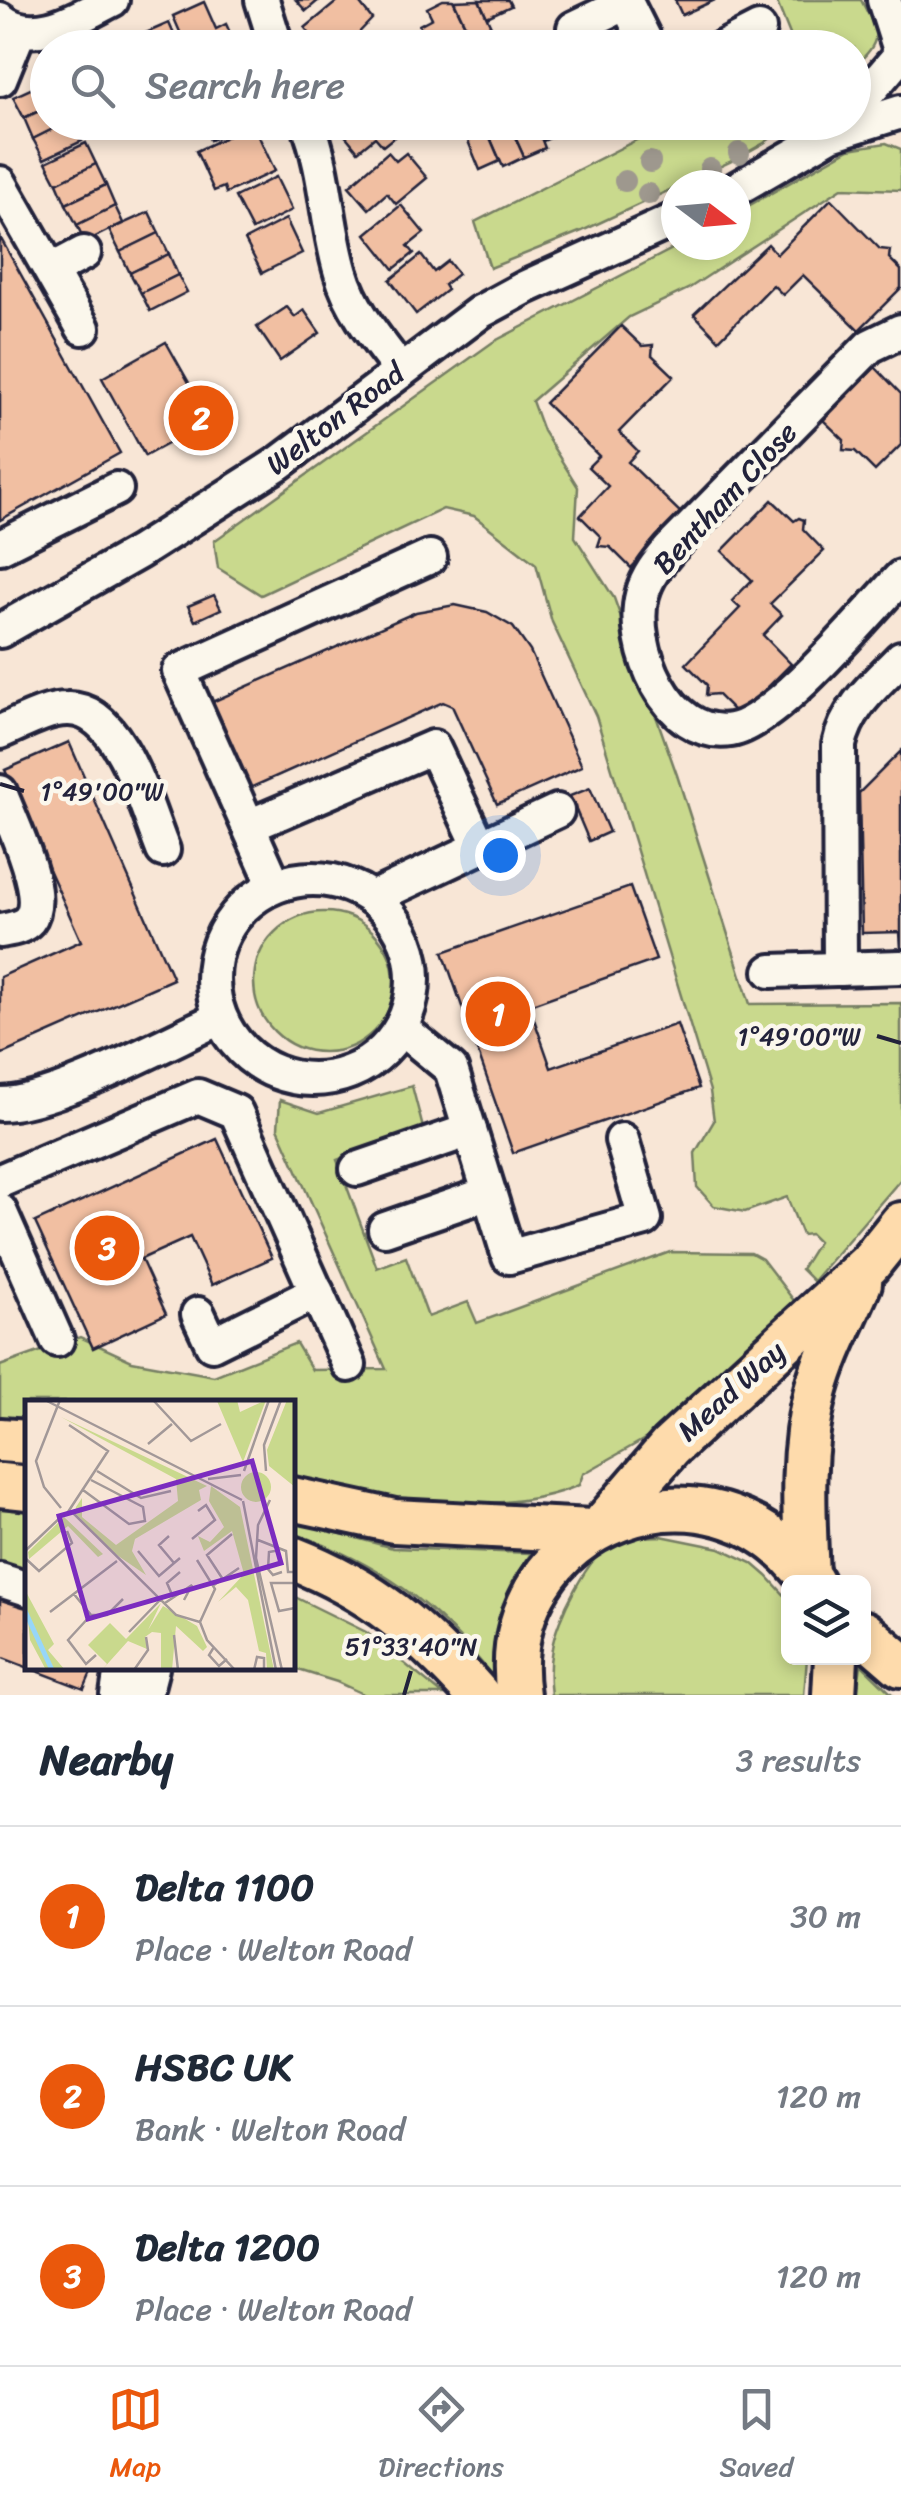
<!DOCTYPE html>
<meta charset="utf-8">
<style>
:root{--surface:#fff;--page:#f6f6f7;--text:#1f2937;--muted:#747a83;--line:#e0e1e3;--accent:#ea580c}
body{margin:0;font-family:Sriracha,sans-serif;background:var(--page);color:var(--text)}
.controls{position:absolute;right:30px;bottom:30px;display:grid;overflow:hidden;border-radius:15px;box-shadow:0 5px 15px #0003}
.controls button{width:90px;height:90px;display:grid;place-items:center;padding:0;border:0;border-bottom:2px solid var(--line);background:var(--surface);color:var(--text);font:50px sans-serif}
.compass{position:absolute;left:661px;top:170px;width:90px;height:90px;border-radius:50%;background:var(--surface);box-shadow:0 5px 15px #0003;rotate:106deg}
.you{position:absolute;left:500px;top:855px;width:35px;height:35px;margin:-25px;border:8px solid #fff;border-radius:50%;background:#1a73e8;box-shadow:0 0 0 15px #1a73e833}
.badge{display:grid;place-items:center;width:65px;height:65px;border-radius:50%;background:var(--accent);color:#fff;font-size:32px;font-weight:700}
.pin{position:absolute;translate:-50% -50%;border:5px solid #fff;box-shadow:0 2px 10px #0006}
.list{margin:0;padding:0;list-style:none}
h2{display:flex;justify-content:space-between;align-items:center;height:130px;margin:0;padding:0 40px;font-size:42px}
h2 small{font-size:32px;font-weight:400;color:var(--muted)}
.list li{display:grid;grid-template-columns:65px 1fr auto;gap:30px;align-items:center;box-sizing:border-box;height:180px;padding:0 40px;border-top:2px solid var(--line)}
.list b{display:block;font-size:38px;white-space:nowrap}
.list p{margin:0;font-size:32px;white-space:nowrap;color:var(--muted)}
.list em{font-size:32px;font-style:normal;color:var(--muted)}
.icon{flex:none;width:55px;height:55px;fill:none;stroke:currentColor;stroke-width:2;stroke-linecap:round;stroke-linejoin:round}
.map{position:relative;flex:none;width:901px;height:1695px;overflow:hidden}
.search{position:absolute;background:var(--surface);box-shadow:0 5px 15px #0003;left:30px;right:30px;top:30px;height:110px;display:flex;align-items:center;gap:25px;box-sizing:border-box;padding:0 35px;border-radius:55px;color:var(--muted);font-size:38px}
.sheet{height:670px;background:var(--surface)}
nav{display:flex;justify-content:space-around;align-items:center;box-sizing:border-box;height:140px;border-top:2px solid var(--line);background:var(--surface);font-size:28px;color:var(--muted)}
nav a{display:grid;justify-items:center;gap:5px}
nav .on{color:var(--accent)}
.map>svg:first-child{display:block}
.green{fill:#c9d98d;stroke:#767e64;stroke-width:2.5}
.building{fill:#f1bfa2;stroke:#22223b;stroke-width:2.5}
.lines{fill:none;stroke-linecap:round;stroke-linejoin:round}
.minor-casing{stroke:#22223b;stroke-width:40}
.major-casing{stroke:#22223b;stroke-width:50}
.minor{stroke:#fbf7ec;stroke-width:32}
.major{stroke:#fedbac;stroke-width:42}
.tree{fill:#9e988e}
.ticks{fill:none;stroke:#22223b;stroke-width:4}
.labels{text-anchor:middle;stroke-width:9;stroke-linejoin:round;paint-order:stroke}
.street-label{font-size:30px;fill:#22223b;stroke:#fbf7ec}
.inset-river{fill:none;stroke:#97d6f8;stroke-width:5}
.inset-road{fill:none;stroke:#a29898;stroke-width:2.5}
.view{fill:#7b2cbf;fill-opacity:0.15;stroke:#7b2cbf;stroke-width:5}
.inset-edge{fill:none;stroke:#22223b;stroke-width:5}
.ticks-label{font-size:25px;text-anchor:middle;fill:#22223b;stroke:#fbf7ec;stroke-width:9;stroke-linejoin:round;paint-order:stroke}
</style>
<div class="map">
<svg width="901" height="1695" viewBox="0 0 901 1695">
<rect width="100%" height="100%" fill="#f8e6d6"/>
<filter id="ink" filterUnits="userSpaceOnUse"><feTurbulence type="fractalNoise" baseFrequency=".01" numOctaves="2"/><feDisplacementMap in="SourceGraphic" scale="20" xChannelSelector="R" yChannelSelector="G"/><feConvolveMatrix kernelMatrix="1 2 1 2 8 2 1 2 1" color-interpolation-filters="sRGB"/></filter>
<g filter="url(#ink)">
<g class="green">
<path d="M776 0H861C879 35 884 38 854 67V48L795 47Z"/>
<polygon points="670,123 792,123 764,143 732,161 582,231 490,268 475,222"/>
<polygon points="886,143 901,149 901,190 842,188 688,289 629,317 532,401 543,431 578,487 575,537 614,598 677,775 750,1004 901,1003 901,1179 813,1281 801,1269 818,1242 810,1234 802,1235 787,1197 745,1212 714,1206 697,1187 695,1153 714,1121 710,1091 596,716 552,622 536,564 474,516 443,509 261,595 218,568 214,541 493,342 680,245 736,245 736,213 849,149"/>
<circle cx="324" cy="982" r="70"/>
<path d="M412 1086 423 1128 337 1160 377 1268 406 1257 428 1317 468 1302 477 1323 670 1252 751 1253 762 1259 795 1302 784 1317 657 1432 583 1474 579 1485C499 1520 377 1497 293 1481L292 1402H28L27 1427 0 1425V1366L80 1337 132 1361 214 1376 296 1343 312 1370 386 1369 278 1128 280 1100 319 1113Z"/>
<polygon points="0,1502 27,1505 27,1571 0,1565"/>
<path d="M293 1521 393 1548 531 1553C505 1593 491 1629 493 1677 436 1604 379 1563 293 1533Z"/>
<path d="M661 1536 720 1548 752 1563 767 1576 788 1599V1658H807L804 1695H551C549 1680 549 1664 552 1648 556 1620 588 1555 614 1542 628 1536 646 1537 661 1536Z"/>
<polygon points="293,1596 366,1632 443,1695 365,1695 337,1682 292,1668"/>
<polygon points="861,1664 893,1695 857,1695"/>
</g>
<g class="building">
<polygon points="296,0 319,0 306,11"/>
<polygon points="339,0 357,0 372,19 344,48 321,48 305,28"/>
<polygon points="443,0 453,0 474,44 466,48 430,48 419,25 432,18 427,8"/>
<polygon points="479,0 508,0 511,6 487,17"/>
<polygon points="479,0 494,33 474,44 454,1"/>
<polygon points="675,0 715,0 682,15"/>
<polygon points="204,2 216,29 226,24 237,48 187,48 173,16"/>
<polygon points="169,23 180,48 136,48 132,39"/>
<polygon points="48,81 48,107 24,118 13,97"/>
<polygon points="48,107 48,122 67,122 33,139 24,118"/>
<polygon points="67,122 74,122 82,141 44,159 33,139"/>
<polygon points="192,122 253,122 253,123 210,140 205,127 195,131"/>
<polygon points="345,122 398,122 404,129 383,146 375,137 358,151 339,128"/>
<polygon points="535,122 545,148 524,157 509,124"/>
<polygon points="535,122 559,122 563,132 543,141"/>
<polygon points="559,122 583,122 563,132"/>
<polygon points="253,124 275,171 226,193 224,187 214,191 196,151"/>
<polygon points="509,124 524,157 503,167 488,133"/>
<polygon points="488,133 500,161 480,170 468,141"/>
<polygon points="86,143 96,164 57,183 46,162"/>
<polygon points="388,152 396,161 406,153 427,178 396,204 387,193 369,209 349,186"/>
<polygon points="96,164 106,185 66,204 57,183"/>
<polygon points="276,177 292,210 252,230 235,197"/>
<polygon points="106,185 115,206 77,225 66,204"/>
<polygon points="831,199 880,249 890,250 889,258 901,270 901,288 859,330 803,275 783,295 773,285 719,340 694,314 768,244 777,254"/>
<polygon points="401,205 424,233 408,246 414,253 394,269 366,234"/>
<polygon points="115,206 123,223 85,242 77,225"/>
<polygon points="149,212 159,233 120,252 109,230"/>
<polygon points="286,219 302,253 262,273 245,240"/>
<polygon points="159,233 169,254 130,273 120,252"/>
<polygon points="0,237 120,453 0,520"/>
<polygon points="169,254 178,275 141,293 130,273"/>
<polygon points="421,255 434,272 448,261 458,274 444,285 447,290 416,314 390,280"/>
<polygon points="178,275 187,292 150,311 141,293"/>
<polygon points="287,307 295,317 304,310 320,333 280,361 257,327"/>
<polygon points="621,326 642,346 653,345 652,355 674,376 619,432 638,451 628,462 683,515 631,568 610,547 598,546 601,537 580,516 608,486 588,467 599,456 545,403"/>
<polygon points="166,342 210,420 145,456 102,378"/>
<polygon points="875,367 901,394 901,445 875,471 855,451 843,450 844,440 823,420"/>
<polygon points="772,500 794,521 799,518 804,520 803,529 824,551 770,604 782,615 763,635 791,664 739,716 717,694 706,695 707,685 686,664 740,608 732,601 752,580 722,551"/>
<polygon points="214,595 221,609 195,621 188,606"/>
<polygon points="455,605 487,612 513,627 530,651 582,766 497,804 452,706 443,702 250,788 212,702 416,612"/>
<polygon points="69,742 173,979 0,1055 0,977 81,941 5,770"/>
<polygon points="901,751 901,949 900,932 862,933 859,793"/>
<polygon points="590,788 609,832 589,841 570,796"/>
<polygon points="630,887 656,960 529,1005 551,1068 677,1024 699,1088 513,1153 443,952"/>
<polygon points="217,1139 272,1258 212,1285 190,1237 141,1259 166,1314 93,1348 35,1222"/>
<polygon points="0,1586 28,1596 28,1668 93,1668 84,1689 0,1657"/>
</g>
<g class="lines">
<defs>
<g id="minor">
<polyline points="262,0 277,48"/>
<polyline points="625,0 649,48"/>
<polyline points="884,0 900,50"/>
<path d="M0 19C33 47 79 17 112 0"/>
<polyline points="574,28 626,3"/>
<polyline points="722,48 759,29"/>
<polyline points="0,79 19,32"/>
<polyline points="854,109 895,61"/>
<path d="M307 122C327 171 326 223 341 273 351 309 378 341 401 371"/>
<polyline points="0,183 83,328"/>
<polyline points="736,189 831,134 901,112"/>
<polyline points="52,270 84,253"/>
<path d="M901 331 870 346 670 549C658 563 647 576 642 595 629 645 667 740 731 730 776 723 867 613 901 577"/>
<polyline points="0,547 116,489"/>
<polyline points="0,631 139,552 279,463 480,312 526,287 676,219"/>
<path d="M0 732C20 724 45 709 67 709 121 707 146 809 163 850"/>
<path d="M0 792C10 820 49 895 29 920 22 928 10 929 0 931"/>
<polyline points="249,826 433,747 480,847"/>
<circle cx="313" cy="979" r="100"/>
<polyline points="275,886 179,671 430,557"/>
<polyline points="372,898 557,811"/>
<path d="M840 969 839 745C847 707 875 685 901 658"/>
<polyline points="771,971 901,967"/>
<polyline points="401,1028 451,1069 509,1257 645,1219 622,1140"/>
<path d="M0 1104C54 1104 167 1042 220 1018"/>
<polyline points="357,1169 470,1130"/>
<polyline points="0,1181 198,1096 236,1112 349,1365"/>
<polyline points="0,1211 57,1340"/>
<polyline points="385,1229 489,1193"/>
<polyline points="198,1314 212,1344 317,1292"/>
<polyline points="0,1580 28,1589"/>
<polyline points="117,1695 121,1668"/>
<polyline points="145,1695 152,1668"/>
</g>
<g id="major">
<polyline points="0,1440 28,1442"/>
<polyline points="0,1485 28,1488"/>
<polyline points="292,1499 394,1521 592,1531"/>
<polyline points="603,1525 670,1447 869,1264 901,1224"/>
<path d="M292 1558C374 1590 420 1631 478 1695"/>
<path d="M807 1575C804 1513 800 1451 816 1390 826 1353 845 1318 860 1283"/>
<polyline points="864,1633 901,1665"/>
<path d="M518 1695C492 1522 715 1438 812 1582"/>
<polyline points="834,1695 836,1658"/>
</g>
</defs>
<use href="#minor" class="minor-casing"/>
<use href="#major" class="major-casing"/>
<use href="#minor" class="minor"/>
<use href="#major" class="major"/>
</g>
<g class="tree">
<circle cx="739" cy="153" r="11"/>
<circle cx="650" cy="162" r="11"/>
<circle cx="710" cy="169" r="11"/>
<circle cx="625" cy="181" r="11"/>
<circle cx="648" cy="194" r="11"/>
</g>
</g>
<path class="ticks" d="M0 784 24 791M877 1036 901 1043M404 1695 411 1671"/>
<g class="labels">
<g class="street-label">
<text transform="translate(335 419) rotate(-37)" y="10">Welton Road</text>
<text transform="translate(725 498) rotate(-47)" y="10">Bentham Close</text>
<text transform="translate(731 1391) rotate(-42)" y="10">Mead Way</text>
</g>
</g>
<g transform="translate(25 1400)">
<rect width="270" height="270" fill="#f8e6d6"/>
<path d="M212 0 215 12 241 0 218 62 192 1ZM262 0H270V87L244 66 242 50ZM36 17 182 86 174 90 176 100 110 139 107 151 121 175 86 151 50 113 51 107 57 98V117L91 145 153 101 151 79ZM216 87a15 15 0 1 1 30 0a15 15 0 1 1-30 0ZM186 86 215 107 249 270H242L241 253 234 251 223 200 211 187 193 202 219 174 207 131 179 151 173 136 185 142 199 127 184 101ZM39 117 78 154 73 157 43 126 4 159 3 152ZM0 190 29 244 23 250 40 270H21L5 240ZM136 203 123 230 138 206 172 226 182 247 178 251 151 226 147 270H136V233L127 232 120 237 122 249 103 241 77 270 82 264 63 245 85 223 101 239Z" fill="#c9d98d"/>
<path class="inset-river" d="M0 211 27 270"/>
<path class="inset-road" d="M20 0 217 100M35 0 11 61 19 87 36 108M128 0 166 41 196 24M123 44 147 24M72 71 116 98 146 91M219 71 244 0M241 71 239 45 256 0M183 79 216 75M58 90 104 124 120 121 118 107 66 80M245 100 233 125 231 158 257 270M218 101 251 270M46 111 151 215 175 222 182 240 210 270M41 115 83 51 44 25M144 136 134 145 149 163M167 139 190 120 181 105 173 111M233 140 261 151 263 172H270M255 150 244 152 243 169 248 175 257 172M0 151 39 114M113 151 134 176 155 158M0 158 14 171 47 143 42 131M172 160 190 189 175 222M199 181 182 155 207 134M270 183H246L254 211 270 208M189 185 214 168M48 193 66 215 43 240 61 264 71 255M148 197 142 183 155 172M140 203 167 185 159 200M25 212 92 161M66 215H82L98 199M104 232 136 199M149 235 153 270M189 247 184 255 194 266 202 259M109 270 123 250 121 237M229 270 232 257 239 258V270"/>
<path class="view" d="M227 61 256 163 63 219 34 116Z"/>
<rect width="270" height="270" class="inset-edge"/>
</g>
<g class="ticks-label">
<text x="102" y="800">1°49'00"W</text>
<text x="799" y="1045">1°49'00"W</text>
<text x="411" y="1655">51°33'40"N</text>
</g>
</svg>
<div class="controls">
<button><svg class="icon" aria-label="layers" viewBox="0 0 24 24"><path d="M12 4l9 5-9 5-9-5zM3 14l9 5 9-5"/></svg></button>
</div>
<svg class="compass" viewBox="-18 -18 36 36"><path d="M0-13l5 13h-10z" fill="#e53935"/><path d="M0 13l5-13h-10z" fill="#747a83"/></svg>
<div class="you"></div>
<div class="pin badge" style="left:498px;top:1014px">1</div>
<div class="pin badge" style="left:201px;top:418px">2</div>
<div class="pin badge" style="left:107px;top:1248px">3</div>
<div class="search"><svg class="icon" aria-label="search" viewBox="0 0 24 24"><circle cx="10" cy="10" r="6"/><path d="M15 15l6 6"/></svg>Search here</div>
</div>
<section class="sheet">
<h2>Nearby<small>3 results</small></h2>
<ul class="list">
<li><span class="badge">1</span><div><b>Delta 1100</b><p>Place · Welton Road</p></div><em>30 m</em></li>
<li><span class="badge">2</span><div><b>HSBC UK</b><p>Bank · Welton Road</p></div><em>120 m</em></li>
<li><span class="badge">3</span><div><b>Delta 1200</b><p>Place · Welton Road</p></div><em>120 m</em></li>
</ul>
</section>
<nav>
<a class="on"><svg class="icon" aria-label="map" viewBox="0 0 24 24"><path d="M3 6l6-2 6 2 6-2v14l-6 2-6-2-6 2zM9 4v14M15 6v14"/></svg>Map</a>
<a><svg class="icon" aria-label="directions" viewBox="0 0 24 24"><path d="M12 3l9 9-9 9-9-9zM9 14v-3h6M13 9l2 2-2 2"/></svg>Directions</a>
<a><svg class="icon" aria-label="saved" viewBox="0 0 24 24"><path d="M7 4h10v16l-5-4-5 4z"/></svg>Saved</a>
</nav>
